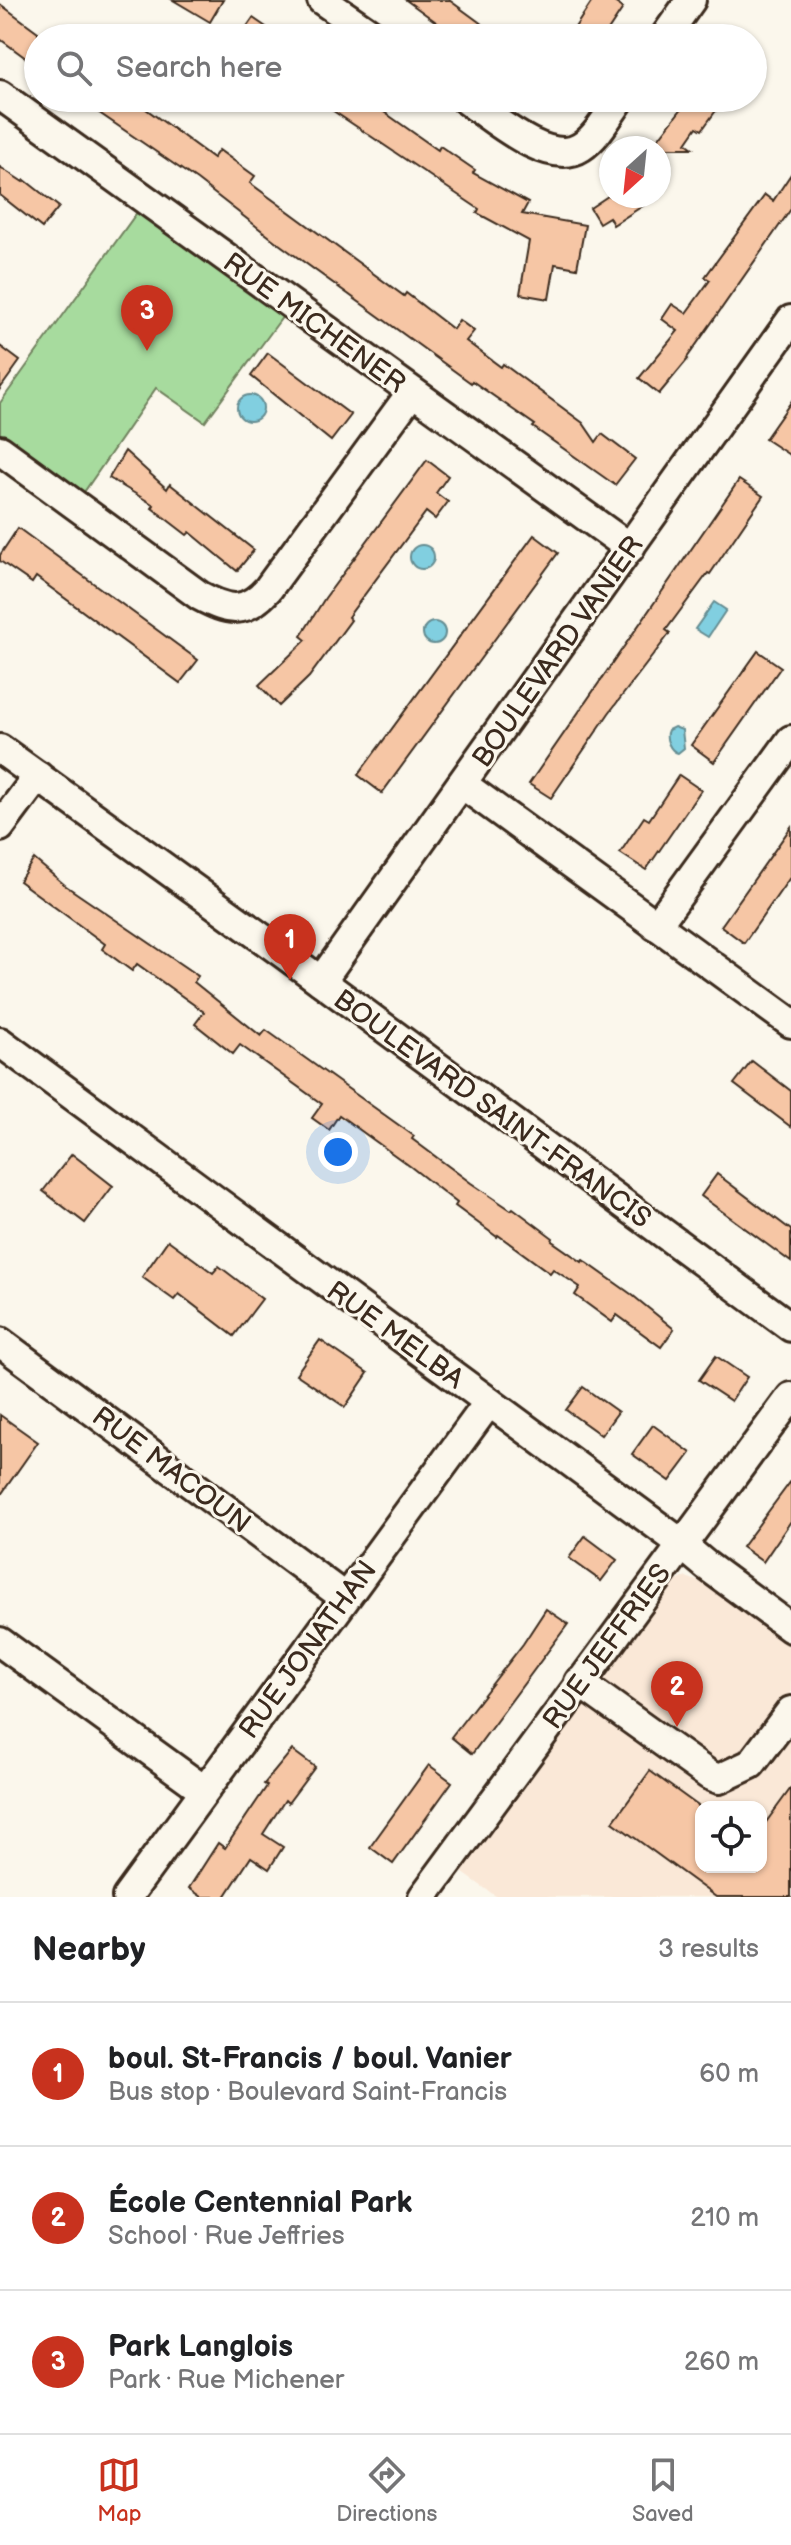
<!DOCTYPE html>
<meta charset="utf-8">
<style>
:root{--surface:#fff;--page:#f6f6f6;--text:#202124;--muted:#757577;--line:#e0e0e0;--accent:#c8321e}
body{margin:0;font-family:"Balsamiq Sans",sans-serif;background:var(--page);color:var(--text)}
.controls{position:absolute;right:24px;bottom:24px;display:grid;overflow:hidden;border-radius:16px;box-shadow:0 2px 6px #0004}
.controls button{width:72px;height:72px;display:grid;place-items:center;padding:0;border:0;border-bottom:2px solid var(--line);background:var(--surface);color:var(--text);font:40px sans-serif}
.compass{position:absolute;left:599px;top:136px;width:72px;height:72px;border-radius:50%;background:var(--surface);box-shadow:0 2px 6px #0004;rotate:207deg}
.you{position:absolute;left:338px;top:1152px;width:28px;height:28px;margin:-20px;border:6px solid #fff;border-radius:50%;background:#1a73e8;box-shadow:0 0 0 12px #1a73e833}
.badge{display:grid;place-items:center;width:52px;height:52px;border-radius:50%;background:var(--accent);color:#fff;font-size:26px;font-weight:700}
.pin{position:absolute;translate:-50% -66px;filter:drop-shadow(0 2px 4px #0008)}
.pin::after{content:'';position:absolute;top:42px;width:28px;height:24px;background:inherit;clip-path:polygon(0 0,100% 0,50% 100%)}
.list{margin:0;padding:0;list-style:none}
h2{display:flex;justify-content:space-between;align-items:center;height:104px;margin:0;padding:0 32px;font-size:34px}
h2 small{font-size:26px;font-weight:400;color:var(--muted)}
.list li{display:grid;grid-template-columns:52px 1fr auto;gap:24px;align-items:center;box-sizing:border-box;height:144px;padding:0 32px;border-top:2px solid var(--line)}
.list b{display:block;font-size:30px;white-space:nowrap}
.list p{margin:0;font-size:26px;white-space:nowrap;color:var(--muted)}
.list em{font-size:26px;font-style:normal;color:var(--muted)}
.icon{flex:none;width:44px;height:44px;fill:none;stroke:currentColor;stroke-width:2;stroke-linecap:round;stroke-linejoin:round}
.map{position:relative;flex:none;width:791px;height:1897px;overflow:hidden}
.search{position:absolute;background:var(--surface);box-shadow:0 2px 6px #0004;left:24px;right:24px;top:24px;height:88px;display:flex;align-items:center;gap:20px;box-sizing:border-box;padding:0 28px;border-radius:44px;color:var(--muted);font-size:30px}
.sheet{height:536px;background:var(--surface)}
nav{display:flex;justify-content:space-around;align-items:center;box-sizing:border-box;height:112px;border-top:2px solid var(--line);background:var(--surface);font-size:22px;color:var(--muted)}
nav a{display:grid;justify-items:center;gap:4px}
nav .on{color:var(--accent)}
.map>svg:first-child{display:block}
.built{fill:#fae8d7;fill-rule:evenodd}
.green{fill:#a7db9e;stroke:#71825e;stroke-width:2}
.water{fill:#81cfe0;stroke:#658d92;stroke-width:2}
.building{fill:#f6c6a5;stroke:#3b2a1e;stroke-width:2}
.lines{fill:none;stroke-linecap:round;stroke-linejoin:round}
.minor-casing{stroke:#3b2a1e;stroke-width:34}
.minor{stroke:#fbf7ec;stroke-width:28}
.labels{text-anchor:middle;stroke-width:6;stroke-linejoin:round;paint-order:stroke}
.street-label{font-size:28px;fill:#3b2a1e;stroke:#fbf7ec}
</style>
<div class="map">
<svg width="791" height="1897" viewBox="0 0 791 1897">
<rect width="100%" height="100%" fill="#fbf7ec"/>
<filter id="ink" filterUnits="userSpaceOnUse"><feTurbulence type="fractalNoise" baseFrequency=".0125" numOctaves="2"/><feDisplacementMap in="SourceGraphic" scale="16" xChannelSelector="R" yChannelSelector="G"/><feConvolveMatrix kernelMatrix="1 2 1 2 8 2 1 2 1" color-interpolation-filters="sRGB"/></filter>
<g filter="url(#ink)">
<path class="built" d="M686 1577 705 1584 791 1647V1897H497L459 1870 669 1584ZM701 1807H761V1867H701Z"/>
<polygon class="green" points="138,211 283,316 205,422 156,388 82,495 0,435 0,403"/>
<g class="water">
<circle cx="250" cy="408" r="13"/>
<circle cx="422" cy="557" r="12"/>
<polygon points="714,602 726,610 708,637 695,629"/>
<circle cx="434" cy="633" r="11"/>
<path d="M674 727 682 730 684 748 678 753C670 751 664 738 668 730Z"/>
</g>
<g class="building">
<polygon points="173,0 223,0 210,22"/>
<polygon points="406,0 449,0 501,38 458,38"/>
<polygon points="593,0 611,0 623,8 603,38 568,38"/>
<polygon points="0,4 38,32 38,67 0,39"/>
<polygon points="253,18 282,38 239,38"/>
<polygon points="104,98 131,98 213,158 219,150 255,176 250,183 404,296 406,293 453,329 459,320 474,331 466,341 501,367 503,364 583,423 596,442 602,434 635,459 615,485 533,427 535,425 472,381 471,383 279,244 197,180 95,110"/>
<polygon points="314,98 364,98 438,150 440,146 475,170 473,173 528,203 522,214 585,225 577,268 555,264 549,299 520,294 529,241 477,213 479,209"/>
<polygon points="690,98 725,98 702,130 697,127 686,143 693,148 651,148"/>
<polygon points="0,167 23,182 25,180 59,207 42,228 0,195"/>
<polygon points="791,174 791,209 687,358 688,359 659,394 639,378 678,331 662,319 672,304 686,313 710,280 705,277 765,195 773,201"/>
<polygon points="608,196 658,196 613,225 609,217 599,223 590,208"/>
<polygon points="0,346 20,361 0,389"/>
<polygon points="268,353 351,415 331,441 251,376"/>
<polygon points="791,402 791,456 765,439"/>
<polygon points="125,451 167,489 170,484 254,550 237,571 190,532 187,535 152,508 154,505 109,478"/>
<polygon points="427,460 448,476 436,493 448,502 435,519 426,512 348,617 351,620 309,677 279,706 259,685 306,640 301,636 325,598"/>
<polygon points="739,480 763,496 710,574 708,573 666,630 670,633 609,713 551,798 529,784"/>
<polygon points="18,528 198,660 180,683 36,577 32,583 0,561 0,555"/>
<polygon points="534,535 558,553 382,793 358,775"/>
<polygon points="758,651 781,667 714,762 691,745"/>
<polygon points="679,775 701,790 646,870 620,853 644,817 649,820"/>
<polygon points="791,827 791,876 744,943 721,926"/>
<polygon points="34,859 66,886 198,976 194,982 261,1036 266,1030 414,1136 412,1139 471,1183 511,1210 513,1208 553,1238 552,1241 582,1262 583,1260 631,1294 674,1329 661,1347 617,1315 612,1322 575,1295 580,1287 553,1269 550,1273 498,1235 497,1237 455,1206 457,1203 411,1167 339,1115 329,1130 312,1118 322,1104 240,1045 233,1054 195,1024 204,1012 137,964 132,971 102,949 105,944 19,881"/>
<polygon points="752,1061 791,1091 791,1127 734,1084"/>
<polygon points="72,1154 113,1186 85,1223 43,1191"/>
<polygon points="717,1174 791,1230 791,1262 701,1196"/>
<polygon points="168,1240 213,1273 219,1266 262,1299 234,1336 179,1294 174,1300 142,1277"/>
<polygon points="320,1340 368,1373 345,1407 296,1374"/>
<polygon points="716,1356 747,1377 731,1401 699,1380"/>
<polygon points="583,1387 618,1412 601,1435 566,1410"/>
<polygon points="0,1415 38,1442 0,1496"/>
<polygon points="653,1425 691,1453 670,1481 632,1454"/>
<polygon points="791,1481 791,1521 763,1562 742,1547"/>
<polygon points="585,1536 617,1560 601,1581 569,1558"/>
<polygon points="546,1609 568,1624 472,1754 451,1737 523,1644"/>
<polygon points="292,1750 315,1767 288,1803 285,1800 263,1834 283,1847 269,1869 251,1857 225,1897 202,1897 189,1888 218,1843 225,1848 267,1786 264,1784"/>
<polygon points="429,1765 452,1782 393,1864 370,1847"/>
<polygon points="650,1771 701,1808 701,1867 761,1867 761,1829 791,1788 791,1897 716,1897 613,1822"/>
</g>
<g class="lines">
<defs>
<g id="minor">
<polyline points="322,0 377,38"/>
<polyline points="664,38 691,0"/>
<polyline points="0,95 630,548"/>
<path d="M464 98C490 116 549 168 581 147 598 136 609 114 621 98"/>
<path d="M0 450 200 596C228 611 245 615 268 589L412 392"/>
<polyline points="0,749 284,954 791,1327"/>
<polyline points="462,784 791,1023"/>
<polyline points="0,827 38,776"/>
<polyline points="656,926 791,740"/>
<polyline points="321,981 791,320"/>
<polyline points="0,1042 670,1535 707,1566 791,1628"/>
<polyline points="0,1342 344,1597"/>
<polyline points="0,1642 204,1790"/>
<polyline points="579,1682 709,1775 719,1779 751,1764 791,1711"/>
<polyline points="127,1897 489,1402"/>
<polyline points="423,1897 791,1397"/>
</g>
</defs>
<use href="#minor" class="minor-casing"/>
<use href="#minor" class="minor"/>
</g>
</g>
<g class="labels">
<g class="street-label">
<text transform="translate(315 322) rotate(36)" y="10">RUE MICHENER</text>
<text transform="translate(557 651) rotate(-55)" y="10">BOULEVARD VANIER</text>
<text transform="translate(493 1108) rotate(36)" y="10">BOULEVARD SAINT-FRANCIS</text>
<text transform="translate(396 1334) rotate(36)" y="10">RUE MELBA</text>
<text transform="translate(172 1469) rotate(37)" y="10">RUE MACOUN</text>
<text transform="translate(606 1646) rotate(-54)" y="10">RUE JEFFRIES</text>
<text transform="translate(307 1649) rotate(-54)" y="10">RUE JONATHAN</text>
</g>
</g>
</svg>
<div class="controls">
<button><svg class="icon" aria-label="locate" viewBox="0 0 24 24"><circle cx="12" cy="12" r="6"/><path d="M12 2v4M12 18v4M2 12h4M18 12h4"/></svg></button>
</div>
<svg class="compass" viewBox="-18 -18 36 36"><path d="M0-13l5 13h-10z" fill="#e53935"/><path d="M0 13l5-13h-10z" fill="#757577"/></svg>
<div class="you"></div>
<div class="pin badge" style="left:290px;top:980px">1</div>
<div class="pin badge" style="left:677px;top:1727px">2</div>
<div class="pin badge" style="left:147px;top:351px">3</div>
<div class="search"><svg class="icon" aria-label="search" viewBox="0 0 24 24"><circle cx="10" cy="10" r="6"/><path d="M15 15l6 6"/></svg>Search here</div>
</div>
<section class="sheet">
<h2>Nearby<small>3 results</small></h2>
<ul class="list">
<li><span class="badge">1</span><div><b>boul. St-Francis / boul. Vanier</b><p>Bus stop · Boulevard Saint-Francis</p></div><em>60 m</em></li>
<li><span class="badge">2</span><div><b>École Centennial Park</b><p>School · Rue Jeffries</p></div><em>210 m</em></li>
<li><span class="badge">3</span><div><b>Park Langlois</b><p>Park · Rue Michener</p></div><em>260 m</em></li>
</ul>
</section>
<nav>
<a class="on"><svg class="icon" aria-label="map" viewBox="0 0 24 24"><path d="M3 6l6-2 6 2 6-2v14l-6 2-6-2-6 2zM9 4v14M15 6v14"/></svg>Map</a>
<a><svg class="icon" aria-label="directions" viewBox="0 0 24 24"><path d="M12 3l9 9-9 9-9-9zM9 14v-3h6M13 9l2 2-2 2"/></svg>Directions</a>
<a><svg class="icon" aria-label="saved" viewBox="0 0 24 24"><path d="M7 4h10v16l-5-4-5 4z"/></svg>Saved</a>
</nav>
